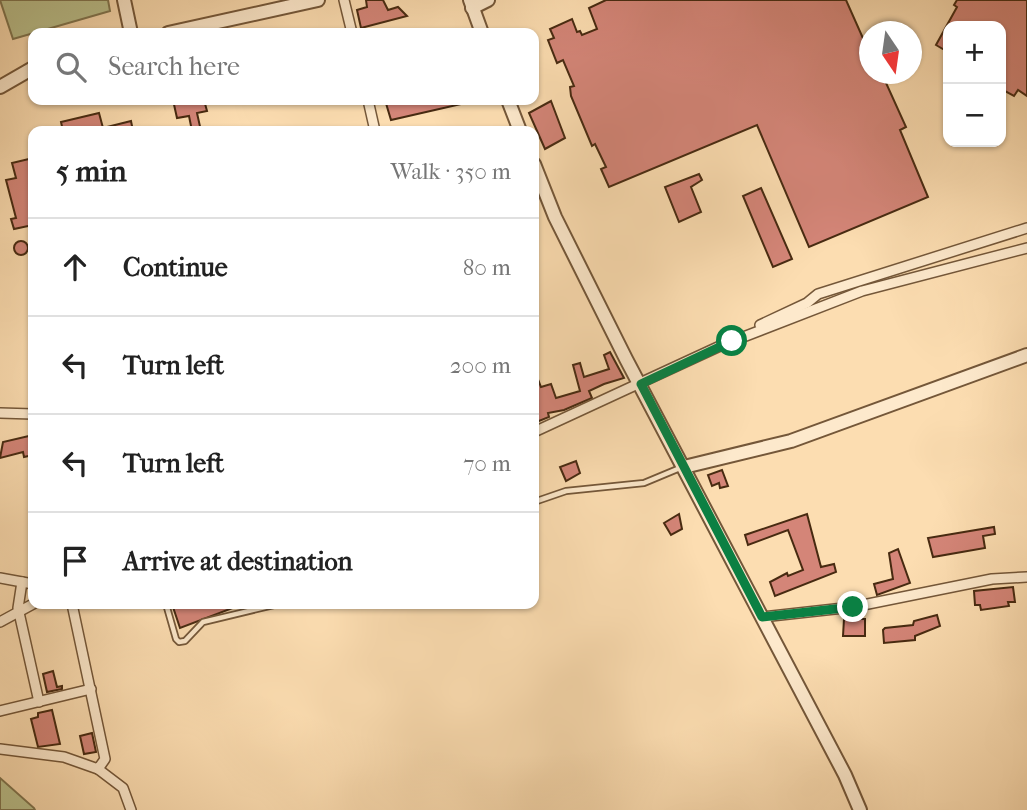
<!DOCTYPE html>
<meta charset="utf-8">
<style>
:root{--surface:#fff;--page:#f6f6f6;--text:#222;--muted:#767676;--line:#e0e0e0}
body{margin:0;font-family:"IM FELL French Canon",serif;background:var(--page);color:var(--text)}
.controls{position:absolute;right:21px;top:21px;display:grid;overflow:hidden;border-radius:14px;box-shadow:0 2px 5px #0004}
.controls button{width:63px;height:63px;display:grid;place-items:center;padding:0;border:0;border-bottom:2px solid var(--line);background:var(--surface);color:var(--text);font:35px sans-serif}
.compass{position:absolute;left:859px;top:21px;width:63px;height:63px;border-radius:50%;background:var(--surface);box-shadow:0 2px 5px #0004;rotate:167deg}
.stop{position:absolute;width:21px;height:21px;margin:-16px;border:5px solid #0b8043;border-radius:50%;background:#fff}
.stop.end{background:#0b8043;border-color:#fff;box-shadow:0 2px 7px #0008}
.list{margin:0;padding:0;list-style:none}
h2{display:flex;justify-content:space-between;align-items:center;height:91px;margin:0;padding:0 28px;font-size:30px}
h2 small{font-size:23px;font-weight:400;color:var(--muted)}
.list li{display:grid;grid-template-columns:46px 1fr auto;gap:21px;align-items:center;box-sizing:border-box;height:98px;padding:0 28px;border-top:2px solid var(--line)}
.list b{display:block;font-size:26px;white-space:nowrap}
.list em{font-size:23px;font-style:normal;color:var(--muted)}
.icon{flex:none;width:38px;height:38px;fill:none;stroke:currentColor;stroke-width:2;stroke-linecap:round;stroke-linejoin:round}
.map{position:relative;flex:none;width:1027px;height:810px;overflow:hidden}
.search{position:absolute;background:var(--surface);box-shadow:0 2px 5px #0004;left:28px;top:28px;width:511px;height:77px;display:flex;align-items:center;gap:18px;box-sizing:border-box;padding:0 24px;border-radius:14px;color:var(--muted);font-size:26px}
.panel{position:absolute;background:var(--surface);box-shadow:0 2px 5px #0004;left:28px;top:126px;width:511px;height:483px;border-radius:14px}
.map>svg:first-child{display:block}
.green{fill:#bbc28e;stroke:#817650;stroke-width:2}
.building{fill:#d48578;stroke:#472a11;stroke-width:2}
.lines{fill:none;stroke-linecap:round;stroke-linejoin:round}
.service-casing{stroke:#745739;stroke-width:8}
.minor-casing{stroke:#745739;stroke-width:12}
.tertiary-casing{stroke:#745739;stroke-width:16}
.service{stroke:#fde9cc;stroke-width:4.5}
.minor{stroke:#fde9cc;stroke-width:9}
.tertiary{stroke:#fde9cc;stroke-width:12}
.route{stroke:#0b8043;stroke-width:9}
</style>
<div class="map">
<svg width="1027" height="810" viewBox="0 0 1027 810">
<rect width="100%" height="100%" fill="#fcddb1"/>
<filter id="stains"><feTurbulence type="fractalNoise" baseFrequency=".00286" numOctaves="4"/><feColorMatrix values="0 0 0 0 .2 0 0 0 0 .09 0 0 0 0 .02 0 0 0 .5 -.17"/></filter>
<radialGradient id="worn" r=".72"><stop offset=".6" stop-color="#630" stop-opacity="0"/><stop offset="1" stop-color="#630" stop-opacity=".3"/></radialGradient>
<g class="green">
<polygon points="0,0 108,0 110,11 13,39"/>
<polygon points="0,778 34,808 35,810 0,810"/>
</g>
<g class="building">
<polygon points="366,0 383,0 388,10 398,7 407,16 361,28 357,10 367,7"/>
<polygon points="606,0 846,0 870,54 870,74 882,74 906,127 900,130 928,197 809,247 757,125 609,187 601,169 606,167 595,144 592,146 571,96 570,87 574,86 563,60 557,63 548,40 554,38 550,29 572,19 577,32 580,31 582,35 597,29 589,8"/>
<polygon points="957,0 1027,0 1027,96 1018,90 1014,96 1001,89 1001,26 948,26 948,52 936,45 957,7 954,5"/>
<polygon points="173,100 204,100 207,111 197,113 201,131 192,131 189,116 177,118"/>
<polygon points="385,100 470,100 470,102 391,120"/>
<polygon points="551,101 565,138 545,149 529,113"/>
<polygon points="99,113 103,128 131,121 133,131 63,131 61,122"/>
<polygon points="33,158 33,225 14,229 11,219 16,218 6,180 16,178 12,163"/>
<polygon points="699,174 702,180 691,187 701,212 679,222 665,187"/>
<polygon points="761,188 792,259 773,267 743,196"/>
<circle cx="21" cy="248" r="7"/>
<polygon points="610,352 624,378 604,384 589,391 592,398 564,410 548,413 549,417 534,423 534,369 541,387 551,384 556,398 580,391 573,365 580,363 584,377 609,369 604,355"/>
<polygon points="33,435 33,455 24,457 23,452 0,458 3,442"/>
<polygon points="576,461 580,473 566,481 560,467"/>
<polygon points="722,470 728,486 720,488 719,483 712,486 708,475"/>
<polygon points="679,514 682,529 671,535 664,523"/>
<polygon points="807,514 821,567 834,564 836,572 775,596 770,582 787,573 788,576 803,570 788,530 748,545 745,535"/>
<polygon points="994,527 995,534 983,536 985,548 933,557 928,538"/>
<polygon points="898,549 910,583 877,595 874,584 893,579 889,553"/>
<polygon points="1013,587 1015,602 1008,602 1009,606 981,610 980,605 975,605 974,591"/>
<polygon points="172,604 237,604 238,606 180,628"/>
<polygon points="937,615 940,626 915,636 915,640 884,643 883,630 885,628 913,625 914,621"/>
<polygon points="844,619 865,619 865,636 843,636"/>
<polygon points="53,671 57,687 62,686 62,689 47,692 43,674"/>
<polygon points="52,710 60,744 38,747 31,719 38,717 38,713"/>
<polygon points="92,733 96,752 84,754 80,736"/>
</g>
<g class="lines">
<defs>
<g id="service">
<polyline points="534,502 566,491 644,483 680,468"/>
<polyline points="166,604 176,639 179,642 185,641 203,622 278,604"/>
</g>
<g id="minor">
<polyline points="344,0 352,33"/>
<polyline points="368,100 375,131"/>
<polyline points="760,325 807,303 818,294 1027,228"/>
<polyline points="0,413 33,414"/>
<polyline points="534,432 720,346 862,291 1027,248"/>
<polyline points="0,578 33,584"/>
<polyline points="22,582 18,608 39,702"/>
<polyline points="762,617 853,607 992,579 1027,577"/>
<polyline points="0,622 33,604"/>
<polyline points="0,711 91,689"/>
<polyline points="0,749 64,757 98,769 105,759 72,604"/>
<polyline points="98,769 123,788 131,810"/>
</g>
<g id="tertiary">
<polyline points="124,0 131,33"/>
<polyline points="470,0 482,33"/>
<polyline points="472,8 488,0"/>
<polyline points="168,33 318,0"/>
<polyline points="0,87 33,68"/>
<polyline points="508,100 520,131"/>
<polyline points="534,164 555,217 626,359 845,775 860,810"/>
<polyline points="684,467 791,441 1027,355"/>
</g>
</defs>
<use href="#service" class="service-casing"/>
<use href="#minor" class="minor-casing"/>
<use href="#tertiary" class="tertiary-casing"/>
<use href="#service" class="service"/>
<use href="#minor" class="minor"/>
<use href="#tertiary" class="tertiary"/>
</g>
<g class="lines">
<polyline class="route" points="732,341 641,384 762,617 853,607"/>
</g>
<rect width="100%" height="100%" filter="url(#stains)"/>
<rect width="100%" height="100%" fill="url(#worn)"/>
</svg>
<div class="controls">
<button>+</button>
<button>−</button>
</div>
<svg class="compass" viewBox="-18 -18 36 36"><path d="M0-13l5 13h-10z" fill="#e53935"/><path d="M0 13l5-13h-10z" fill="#767676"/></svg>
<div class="stop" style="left:732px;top:341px"></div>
<div class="stop end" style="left:853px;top:607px"></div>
<div class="search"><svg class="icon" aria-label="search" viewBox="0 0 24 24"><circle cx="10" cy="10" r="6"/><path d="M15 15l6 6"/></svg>Search here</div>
<section class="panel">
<h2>5 min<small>Walk · 350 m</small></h2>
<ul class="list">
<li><svg class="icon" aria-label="ahead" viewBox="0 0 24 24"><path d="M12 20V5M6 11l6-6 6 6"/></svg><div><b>Continue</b></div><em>80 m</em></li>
<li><svg class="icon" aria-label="left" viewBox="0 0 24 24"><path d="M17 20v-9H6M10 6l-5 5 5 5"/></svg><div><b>Turn left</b></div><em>200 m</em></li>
<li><svg class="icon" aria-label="left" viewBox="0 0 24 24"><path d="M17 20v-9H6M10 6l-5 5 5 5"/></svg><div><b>Turn left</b></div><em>70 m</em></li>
<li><svg class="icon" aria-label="arrive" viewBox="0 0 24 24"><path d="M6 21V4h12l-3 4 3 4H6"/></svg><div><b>Arrive at destination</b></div></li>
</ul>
</section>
</div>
